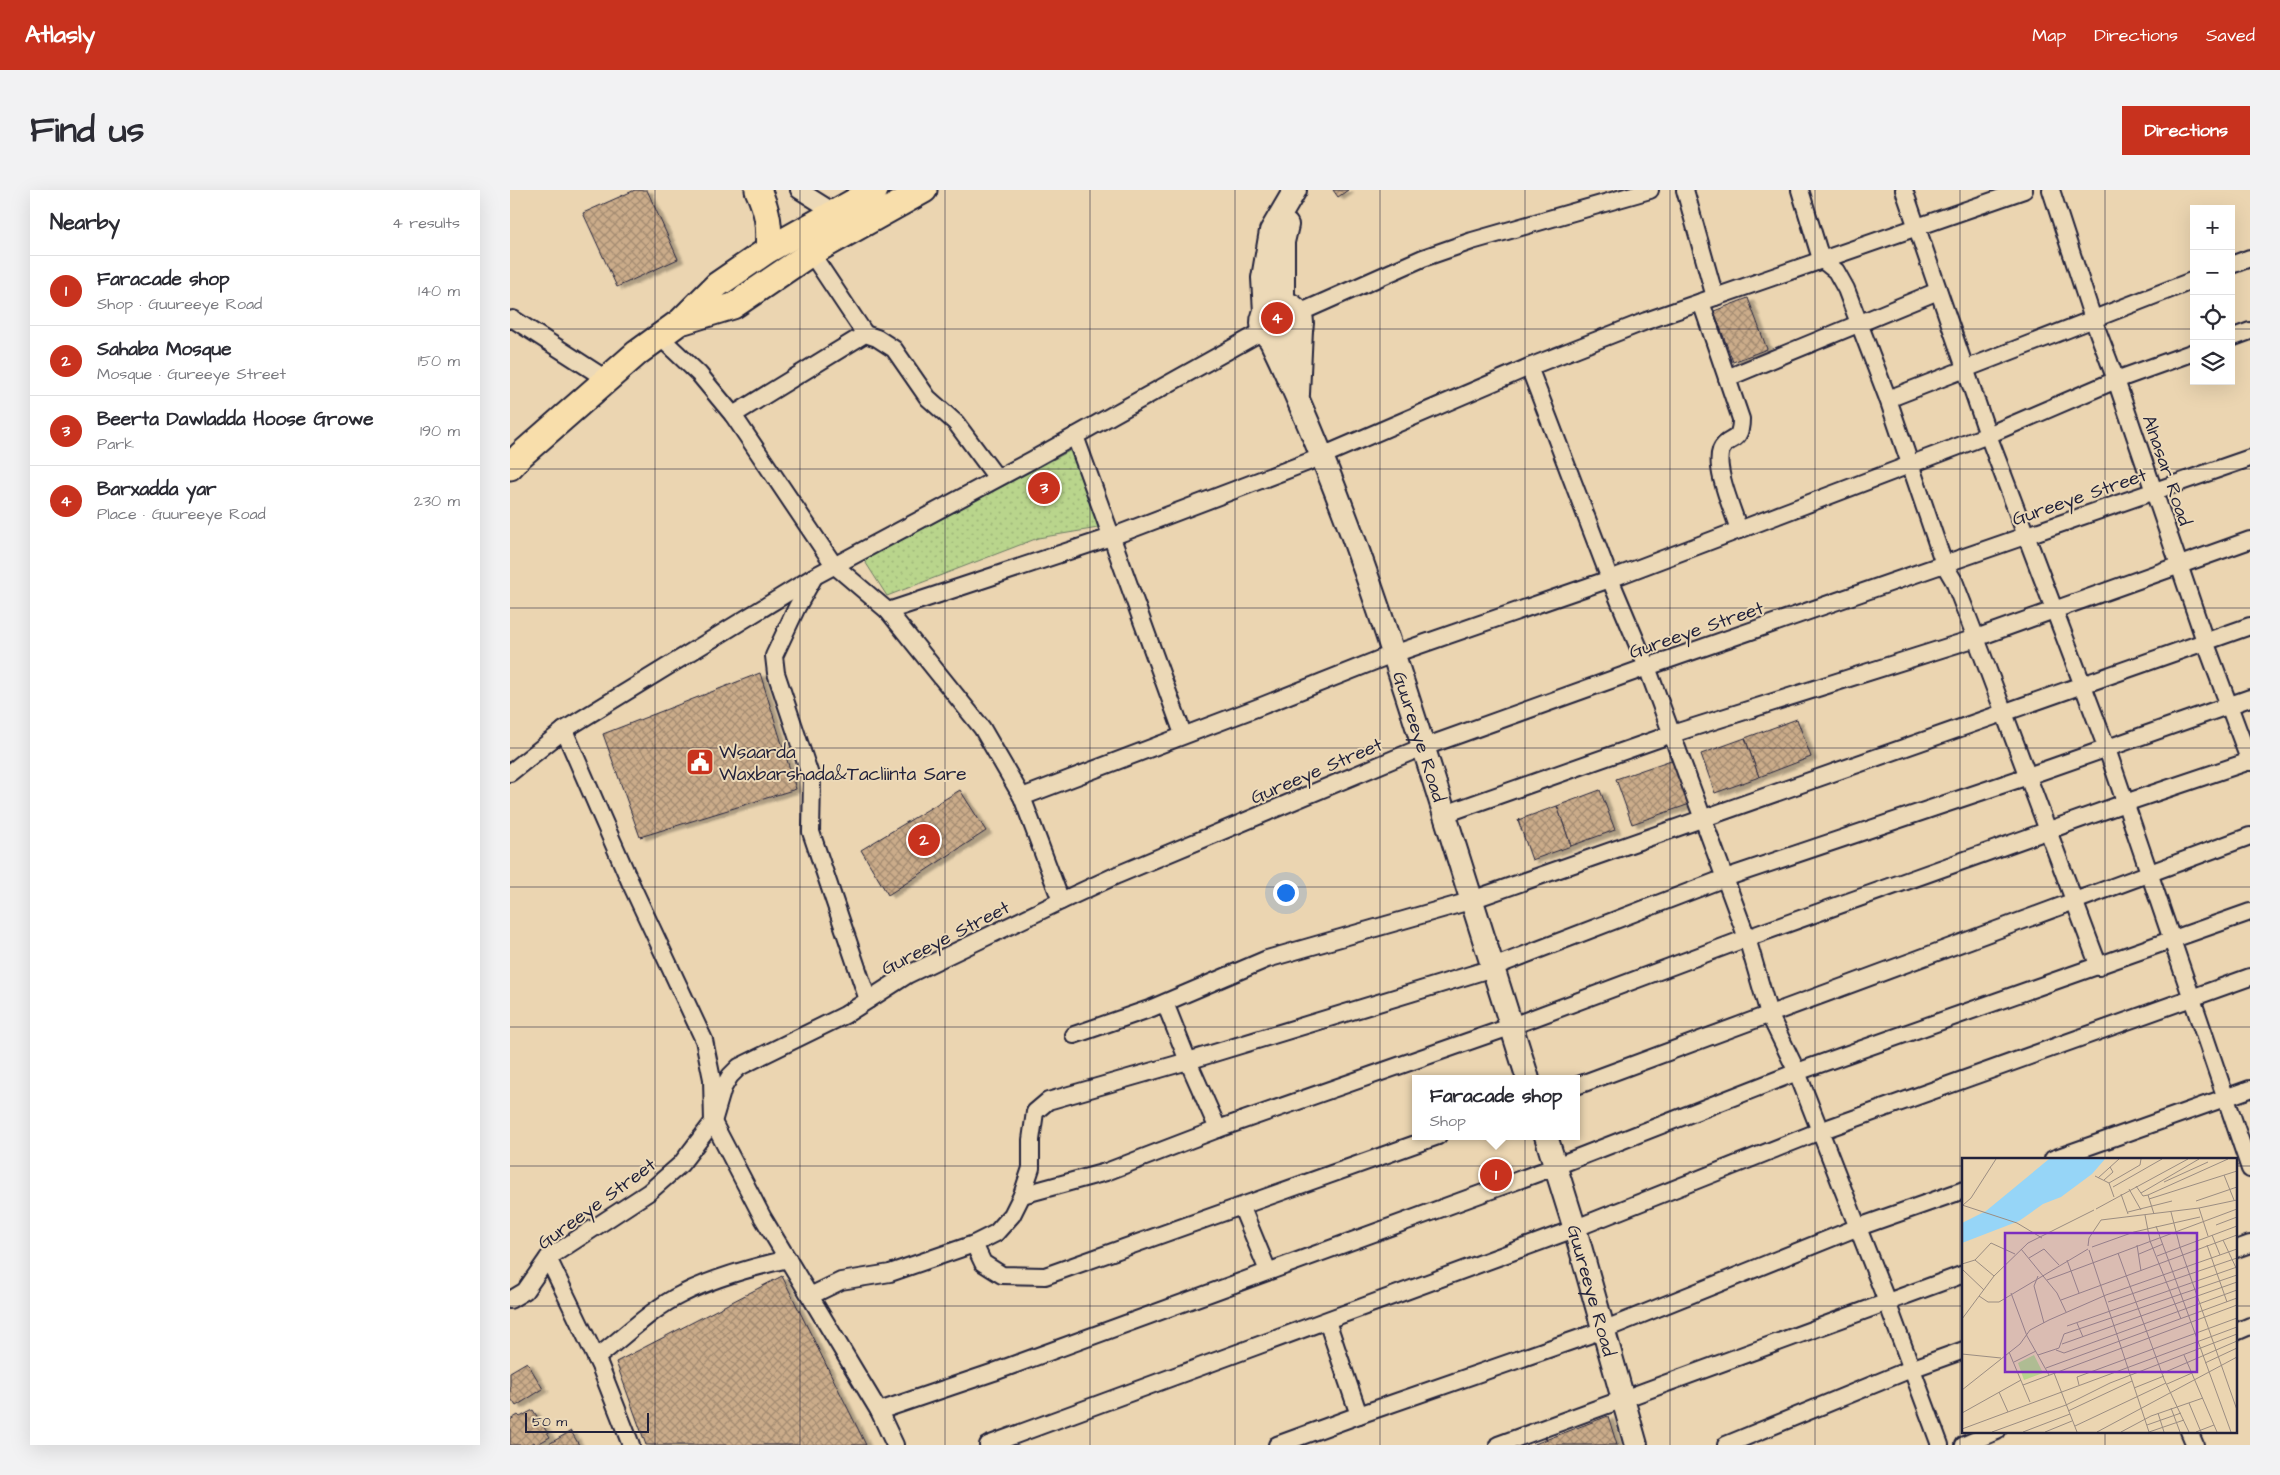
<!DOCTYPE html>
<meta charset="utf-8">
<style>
:root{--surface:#fff;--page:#f2f2f3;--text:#2b2b33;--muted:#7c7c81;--line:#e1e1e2;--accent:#c8321e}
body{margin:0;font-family:"Architects Daughter",sans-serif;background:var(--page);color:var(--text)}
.controls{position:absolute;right:15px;top:15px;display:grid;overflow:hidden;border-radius:0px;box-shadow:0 5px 20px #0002}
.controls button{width:45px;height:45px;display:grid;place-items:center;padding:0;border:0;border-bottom:1px solid var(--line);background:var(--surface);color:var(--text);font:25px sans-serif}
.scale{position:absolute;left:15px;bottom:12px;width:124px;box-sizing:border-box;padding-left:5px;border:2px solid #22223b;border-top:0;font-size:14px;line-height:18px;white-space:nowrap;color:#22223b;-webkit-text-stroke:4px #ecd9b7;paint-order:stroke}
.you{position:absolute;left:775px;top:702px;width:18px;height:18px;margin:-12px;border:4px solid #fff;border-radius:50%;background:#1a73e8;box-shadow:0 0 0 8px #1a73e833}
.badge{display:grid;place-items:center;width:32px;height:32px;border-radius:50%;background:var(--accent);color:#fff;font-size:16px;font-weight:700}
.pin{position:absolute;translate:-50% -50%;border:2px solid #fff;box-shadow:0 1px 5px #0006}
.popup{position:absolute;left:902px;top:885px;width:168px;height:65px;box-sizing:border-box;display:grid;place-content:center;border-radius:0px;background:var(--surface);filter:drop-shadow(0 1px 4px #0005);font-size:16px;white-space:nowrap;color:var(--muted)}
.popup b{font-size:19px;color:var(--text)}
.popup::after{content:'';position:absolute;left:50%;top:100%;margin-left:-10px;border:10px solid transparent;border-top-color:var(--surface)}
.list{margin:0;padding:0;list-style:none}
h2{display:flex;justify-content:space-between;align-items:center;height:65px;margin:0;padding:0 20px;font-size:21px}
h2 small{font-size:16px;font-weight:400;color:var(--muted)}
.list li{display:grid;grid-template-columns:32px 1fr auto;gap:15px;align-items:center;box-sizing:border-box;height:70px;padding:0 20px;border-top:1px solid var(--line)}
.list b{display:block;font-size:19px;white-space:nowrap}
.list p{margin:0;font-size:16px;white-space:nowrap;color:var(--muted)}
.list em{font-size:16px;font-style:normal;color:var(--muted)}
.icon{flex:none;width:28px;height:28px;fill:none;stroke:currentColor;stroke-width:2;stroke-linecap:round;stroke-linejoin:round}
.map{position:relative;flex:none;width:1740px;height:1255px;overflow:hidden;border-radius:0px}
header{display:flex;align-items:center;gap:30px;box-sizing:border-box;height:70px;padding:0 25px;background:var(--accent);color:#fff}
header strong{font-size:24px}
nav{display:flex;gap:28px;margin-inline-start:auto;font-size:18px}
.intro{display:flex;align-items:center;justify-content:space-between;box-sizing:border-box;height:120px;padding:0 30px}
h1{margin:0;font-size:35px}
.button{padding:12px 22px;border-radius:0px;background:var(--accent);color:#fff;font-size:18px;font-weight:700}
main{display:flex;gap:30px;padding:0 30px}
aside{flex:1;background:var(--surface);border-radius:0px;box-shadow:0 5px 20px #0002}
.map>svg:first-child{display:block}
.park{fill:url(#park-dots);stroke:#6e7c64}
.building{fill:url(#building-cross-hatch);stroke:#22223b;filter:url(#shadow)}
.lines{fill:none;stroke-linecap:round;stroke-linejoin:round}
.street-casing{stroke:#22223b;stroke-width:20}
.secondary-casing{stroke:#22223b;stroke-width:26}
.primary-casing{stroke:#22223b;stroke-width:29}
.street{stroke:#ecd9b7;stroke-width:16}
.secondary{stroke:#ecd9b7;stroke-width:22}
.primary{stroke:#f8deab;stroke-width:25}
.grid{fill:none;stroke:#22223b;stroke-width:1;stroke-opacity:0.55}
.labels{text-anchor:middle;stroke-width:4;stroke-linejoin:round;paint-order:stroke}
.street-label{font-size:19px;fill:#22223b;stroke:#ecd9b7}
.poi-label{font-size:19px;fill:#22223b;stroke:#ecd9b7;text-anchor:start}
.inset-road{fill:none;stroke:#9b8d82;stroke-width:1}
.view{fill:#7b2cbf;fill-opacity:0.15;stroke:#7b2cbf;stroke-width:2.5}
.inset-edge{fill:none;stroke:#22223b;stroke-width:2.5}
</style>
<header>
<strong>Atlasly</strong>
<nav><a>Map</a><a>Directions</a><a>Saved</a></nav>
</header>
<div class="intro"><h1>Find us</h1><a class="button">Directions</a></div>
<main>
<aside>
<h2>Nearby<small>4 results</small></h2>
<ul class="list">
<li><span class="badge">1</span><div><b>Faracade shop</b><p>Shop · Guureeye Road</p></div><em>140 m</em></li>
<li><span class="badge">2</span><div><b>Sahaba Mosque</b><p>Mosque · Gureeye Street</p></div><em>150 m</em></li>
<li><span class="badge">3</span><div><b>Beerta Dawladda Hoose Growe</b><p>Park</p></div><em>190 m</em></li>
<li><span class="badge">4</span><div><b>Barxadda yar</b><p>Place · Guureeye Road</p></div><em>230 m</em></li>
</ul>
</aside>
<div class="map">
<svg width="1740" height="1255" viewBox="0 0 1740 1255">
<defs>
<pattern id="park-dots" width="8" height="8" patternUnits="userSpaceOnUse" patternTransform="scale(1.25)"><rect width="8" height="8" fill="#b9d58c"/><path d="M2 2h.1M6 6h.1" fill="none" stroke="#9fb77a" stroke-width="1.8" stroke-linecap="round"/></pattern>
<pattern id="building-cross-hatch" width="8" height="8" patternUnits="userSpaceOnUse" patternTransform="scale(1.25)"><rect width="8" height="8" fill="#cbac8a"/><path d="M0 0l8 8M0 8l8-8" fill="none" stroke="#a48c72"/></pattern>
<filter id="shadow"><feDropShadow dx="5.5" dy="3" stdDeviation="1" flood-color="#0004"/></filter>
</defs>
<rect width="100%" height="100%" fill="#ebd5b1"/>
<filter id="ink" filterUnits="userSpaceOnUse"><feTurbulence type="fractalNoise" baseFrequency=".02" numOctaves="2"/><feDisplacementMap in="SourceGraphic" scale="10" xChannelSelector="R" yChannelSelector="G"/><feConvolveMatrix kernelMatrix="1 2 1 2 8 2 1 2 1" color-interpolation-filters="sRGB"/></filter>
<g filter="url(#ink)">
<polygon class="park" points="567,257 588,338 528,348 377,406 354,370"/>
<g class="building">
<polygon points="125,0 137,0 168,69 107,97 73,23"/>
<polygon points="823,0 838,0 828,7"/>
<polygon points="1238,108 1257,159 1223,172 1204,121"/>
<polygon points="250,483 286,599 130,647 93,544"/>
<polygon points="1287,529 1301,567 1249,587 1235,548"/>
<polygon points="1235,548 1249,587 1205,603 1191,564"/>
<polygon points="1164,569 1180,614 1122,634 1106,589"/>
<polygon points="450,600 476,641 378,705 351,660"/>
<polygon points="1090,600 1105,640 1061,656 1047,616"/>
<polygon points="1047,616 1061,656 1022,670 1008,630"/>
<polygon points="272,1086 356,1255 136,1255 106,1172"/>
<polygon points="17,1172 33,1199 6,1216 0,1207 0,1182"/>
<polygon points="23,1220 40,1247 26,1255 24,1252 18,1255 0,1255 0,1230 8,1225 10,1227"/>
<polygon points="1098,1226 1107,1255 1022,1255"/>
<polygon points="61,1241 69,1255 37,1255"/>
</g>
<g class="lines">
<defs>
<g id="street">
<polyline points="289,0 324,22 328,29"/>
<polyline points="1175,0 1205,107"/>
<polyline points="1290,0 1311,69 1326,81 1336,99 1378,209 1434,374 1444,391 1466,448 1589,777"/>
<polyline points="1394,0 1478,245 1597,559 1740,979"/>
<polyline points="1541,0 1583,129 1606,190 1695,451 1740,572"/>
<polyline points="301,63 355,144"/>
<polyline points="1721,75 1740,68"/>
<path d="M1191 112 1231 229C1231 256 1217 245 1211 260 1204 279 1223 320 1229 340"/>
<polyline points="789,123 913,68 962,51 1140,0"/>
<polyline points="0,130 3,129 96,189"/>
<polyline points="150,147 189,184 223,225 324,375 378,421 472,538 512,607 551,711"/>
<polyline points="1721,148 1740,141"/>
<polyline points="1019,177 1100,389 1137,477 1237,748 1259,824 1287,882 1377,1112 1430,1255"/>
<polyline points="1217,188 1428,101"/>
<polyline points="1378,209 1684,90"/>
<polyline points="223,225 355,144 367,148 384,159 418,208 446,233 487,288"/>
<polyline points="565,246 673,544"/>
<polyline points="304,387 287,417 264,466 266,483 302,591 301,642 358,810"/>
<polyline points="378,421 601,347 798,272 1019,177 1136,131 1514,0"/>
<polyline points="54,540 121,694 194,850 202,889 203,932 253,1028 369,1221 385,1255"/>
<polyline points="0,583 54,540 305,386 522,270 753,141"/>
<polyline points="512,607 749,517 875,467 1100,389 1229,340 1478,245 1606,190 1684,162"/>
<polyline points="935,624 1162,544 1466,448 1740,350"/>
<polyline points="655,813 678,871 708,939"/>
<polyline points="564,845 642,818 757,769 953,713 1740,436"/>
<polyline points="1066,896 1740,646"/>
<polyline points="1543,969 1740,899"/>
<polyline points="512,1005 596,982 708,939 994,839 1237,748 1615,613 1740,571"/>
<polyline points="732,1018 758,1081"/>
<polyline points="464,1054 473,1073 492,1085 535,1086 928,946"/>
<polyline points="1726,1059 1740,1054"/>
<polyline points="38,1068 90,1176 121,1255"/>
<polyline points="300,1106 331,1091 380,1083 464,1054 486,1043 502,1025 512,1005 521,978 521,950 525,922 538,911 678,871 973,781 1215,688 1518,586 1740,508"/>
<polyline points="0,1110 15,1101 38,1068 139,1002 171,974 203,932 213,898 220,886 229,877 335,825 397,785 551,711 607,685 903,561 1137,477 1740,268"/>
<polyline points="817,1131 849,1225"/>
<polyline points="1726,1142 1740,1136"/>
<path d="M86 1168C114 1147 141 1119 172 1104 205 1087 243 1077 278 1069"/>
<polyline points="369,1221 484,1182 1036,980 1287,882 1740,722"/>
<polyline points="1679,1241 1685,1255"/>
<polyline points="478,1255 1056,1042 1310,941 1740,787"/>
<polyline points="767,1255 849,1225 1093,1140 1346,1038 1454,1000"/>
<polyline points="988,1255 1454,1084"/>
<polyline points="1216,1255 1401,1179 1454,1160"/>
<polyline points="1454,1255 1487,1241"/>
</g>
<g id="secondary">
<circle cx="772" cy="133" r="20"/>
<polyline points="773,113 773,52 777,35"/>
<polyline points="755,122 753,88 761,41 785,0"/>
<path id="s1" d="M760 149C824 281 871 422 915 562 950 671 984 780 1018 889"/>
<polyline points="788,204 791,140"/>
<path id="s2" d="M1036 946 1065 1039 1126 1255"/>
</g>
<g id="primary">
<path d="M248 0C258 22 260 36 258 60"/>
<polyline points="174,131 223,116 301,63 414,0"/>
<polyline points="0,277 11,265 127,163 171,131 207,95 258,60 365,0"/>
</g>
</defs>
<use href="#street" class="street-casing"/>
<use href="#secondary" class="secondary-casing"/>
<use href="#primary" class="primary-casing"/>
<use href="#street" class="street"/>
<use href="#secondary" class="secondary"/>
<use href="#primary" class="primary"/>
</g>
</g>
<path class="grid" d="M145 0V1255M290 0V1255M435 0V1255M580 0V1255M725 0V1255M870 0V1255M1015 0V1255M1160 0V1255M1305 0V1255M1450 0V1255M1595 0V969M0 139H1684M1721 139H1740M0 279H1740M0 418H1740M0 558H1740M0 697H1740M0 837H1740M0 976H1454M1726 976H1740M0 1116H1454M1726 1116H1740M1595 1241V1255"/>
<defs>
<symbol id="civic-square" viewBox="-11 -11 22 22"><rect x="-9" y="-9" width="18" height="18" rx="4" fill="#c8321e" stroke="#ecd9b7"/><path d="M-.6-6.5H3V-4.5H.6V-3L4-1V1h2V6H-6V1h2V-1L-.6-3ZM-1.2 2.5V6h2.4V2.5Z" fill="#fff"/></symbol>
</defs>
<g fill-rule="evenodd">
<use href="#civic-square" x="174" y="556" width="32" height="32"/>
</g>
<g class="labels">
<g class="street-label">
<text transform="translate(1658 280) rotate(71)" y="7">Alnasar Road</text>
<text transform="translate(1569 306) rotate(-19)" y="7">Gureeye Street</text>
<text transform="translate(1186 439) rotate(-19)" y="7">Gureeye Street</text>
<text dy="7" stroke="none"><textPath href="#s1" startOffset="425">Guureeye Road</textPath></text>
<text transform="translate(806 580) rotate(-23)" y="7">Gureeye Street</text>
<text transform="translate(435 747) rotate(-27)" y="7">Gureeye Street</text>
<text transform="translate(86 1013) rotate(-36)" y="7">Gureeye Street</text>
<text dy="7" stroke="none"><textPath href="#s2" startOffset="161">Guureeye Road</textPath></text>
</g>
<g class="poi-label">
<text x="209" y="568">Wsaarda<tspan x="209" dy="22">Waxbarshada&amp;Tacliinta Sare</tspan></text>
</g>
</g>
<g transform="translate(1452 968)">
<rect width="275" height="275" fill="#ebd5b1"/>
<path d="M72 197 81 215 62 222 56 205Z" fill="#b9d58c"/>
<path d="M87 1H143L130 16 99 39 81 46 57 63 0 85V65L24 53Z" fill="#96d5f7"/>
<path class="inset-road" d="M262 17 272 42M133 18 147 25 152 39M136 20 157 1M142 22 151 14 148 9M202 24 246 4M147 25 178 7 179 1M174 28 181 38 186 37 192 56M151 29 200 1M167 31 179 52M179 35 237 1M159 36 166 56M186 37 266 1M187 41 275 13M234 43 275 29M0 47 55 65 80 80M1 47 9 40 34 1M237 50 246 78M134 51 226 1M166 54 210 43M209 54 218 89 275 252M183 57 188 83 219 161M139 62 237 50 275 42M254 67 275 59M194 68 269 274M250 77 258 97M261 82 275 112M175 87 179 113M245 87 265 144M126 88 127 80 139 62M130 89 172 74 238 59M59 91 95 135 104 154M127 92 187 274M156 95 202 221 227 274M177 96 201 86M195 98 275 68M67 100 82 91 97 107M13 102 32 118M105 102 117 135M0 106 13 102 29 85 53 96M0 111 22 132M76 118 72 128 82 165M85 122 275 51M49 135 65 178 87 217M17 138 26 144H37L126 91M99 142 275 77M146 144 275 100M0 161 32 118 66 85 132 52M115 165 121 179M105 168 275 109M100 186 275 124M94 192 102 195 275 132M47 194 68 244M0 196 39 200M76 197 97 190 102 176 275 117M222 197 255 274M52 204 74 193M243 205 275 190M84 210 275 140M92 215 115 274M201 215 275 183M205 226 230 215M61 227 275 147M117 227 115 219 275 160M172 230 202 218M0 232 58 186 68 172 87 162 144 137 275 91M37 234 46 254M227 245 239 274M209 250 218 274M106 253 170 223M0 255 59 222M196 255 202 274M185 267 219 255M113 268 204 225M0 271 275 169M30 274 104 247 148 225 275 176M61 274 108 256M83 274 110 263M135 274 275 199M159 274 189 258 241 240M187 274 222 262M234 274 252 267"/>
<path class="view" d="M43 75H235V214H43Z"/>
<rect width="275" height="275" class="inset-edge"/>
</g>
</svg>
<div class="controls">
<button>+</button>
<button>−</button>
<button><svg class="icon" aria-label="locate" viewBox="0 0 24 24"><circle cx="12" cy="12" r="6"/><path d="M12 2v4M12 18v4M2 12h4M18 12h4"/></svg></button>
<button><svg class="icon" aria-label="layers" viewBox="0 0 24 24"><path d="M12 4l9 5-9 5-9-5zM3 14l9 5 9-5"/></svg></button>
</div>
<div class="scale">50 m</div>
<div class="you"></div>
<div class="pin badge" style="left:986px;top:985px">1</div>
<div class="popup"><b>Faracade shop</b>Shop</div>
<div class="pin badge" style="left:414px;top:650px">2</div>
<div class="pin badge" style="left:534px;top:298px">3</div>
<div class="pin badge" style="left:767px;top:128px">4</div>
</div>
</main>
